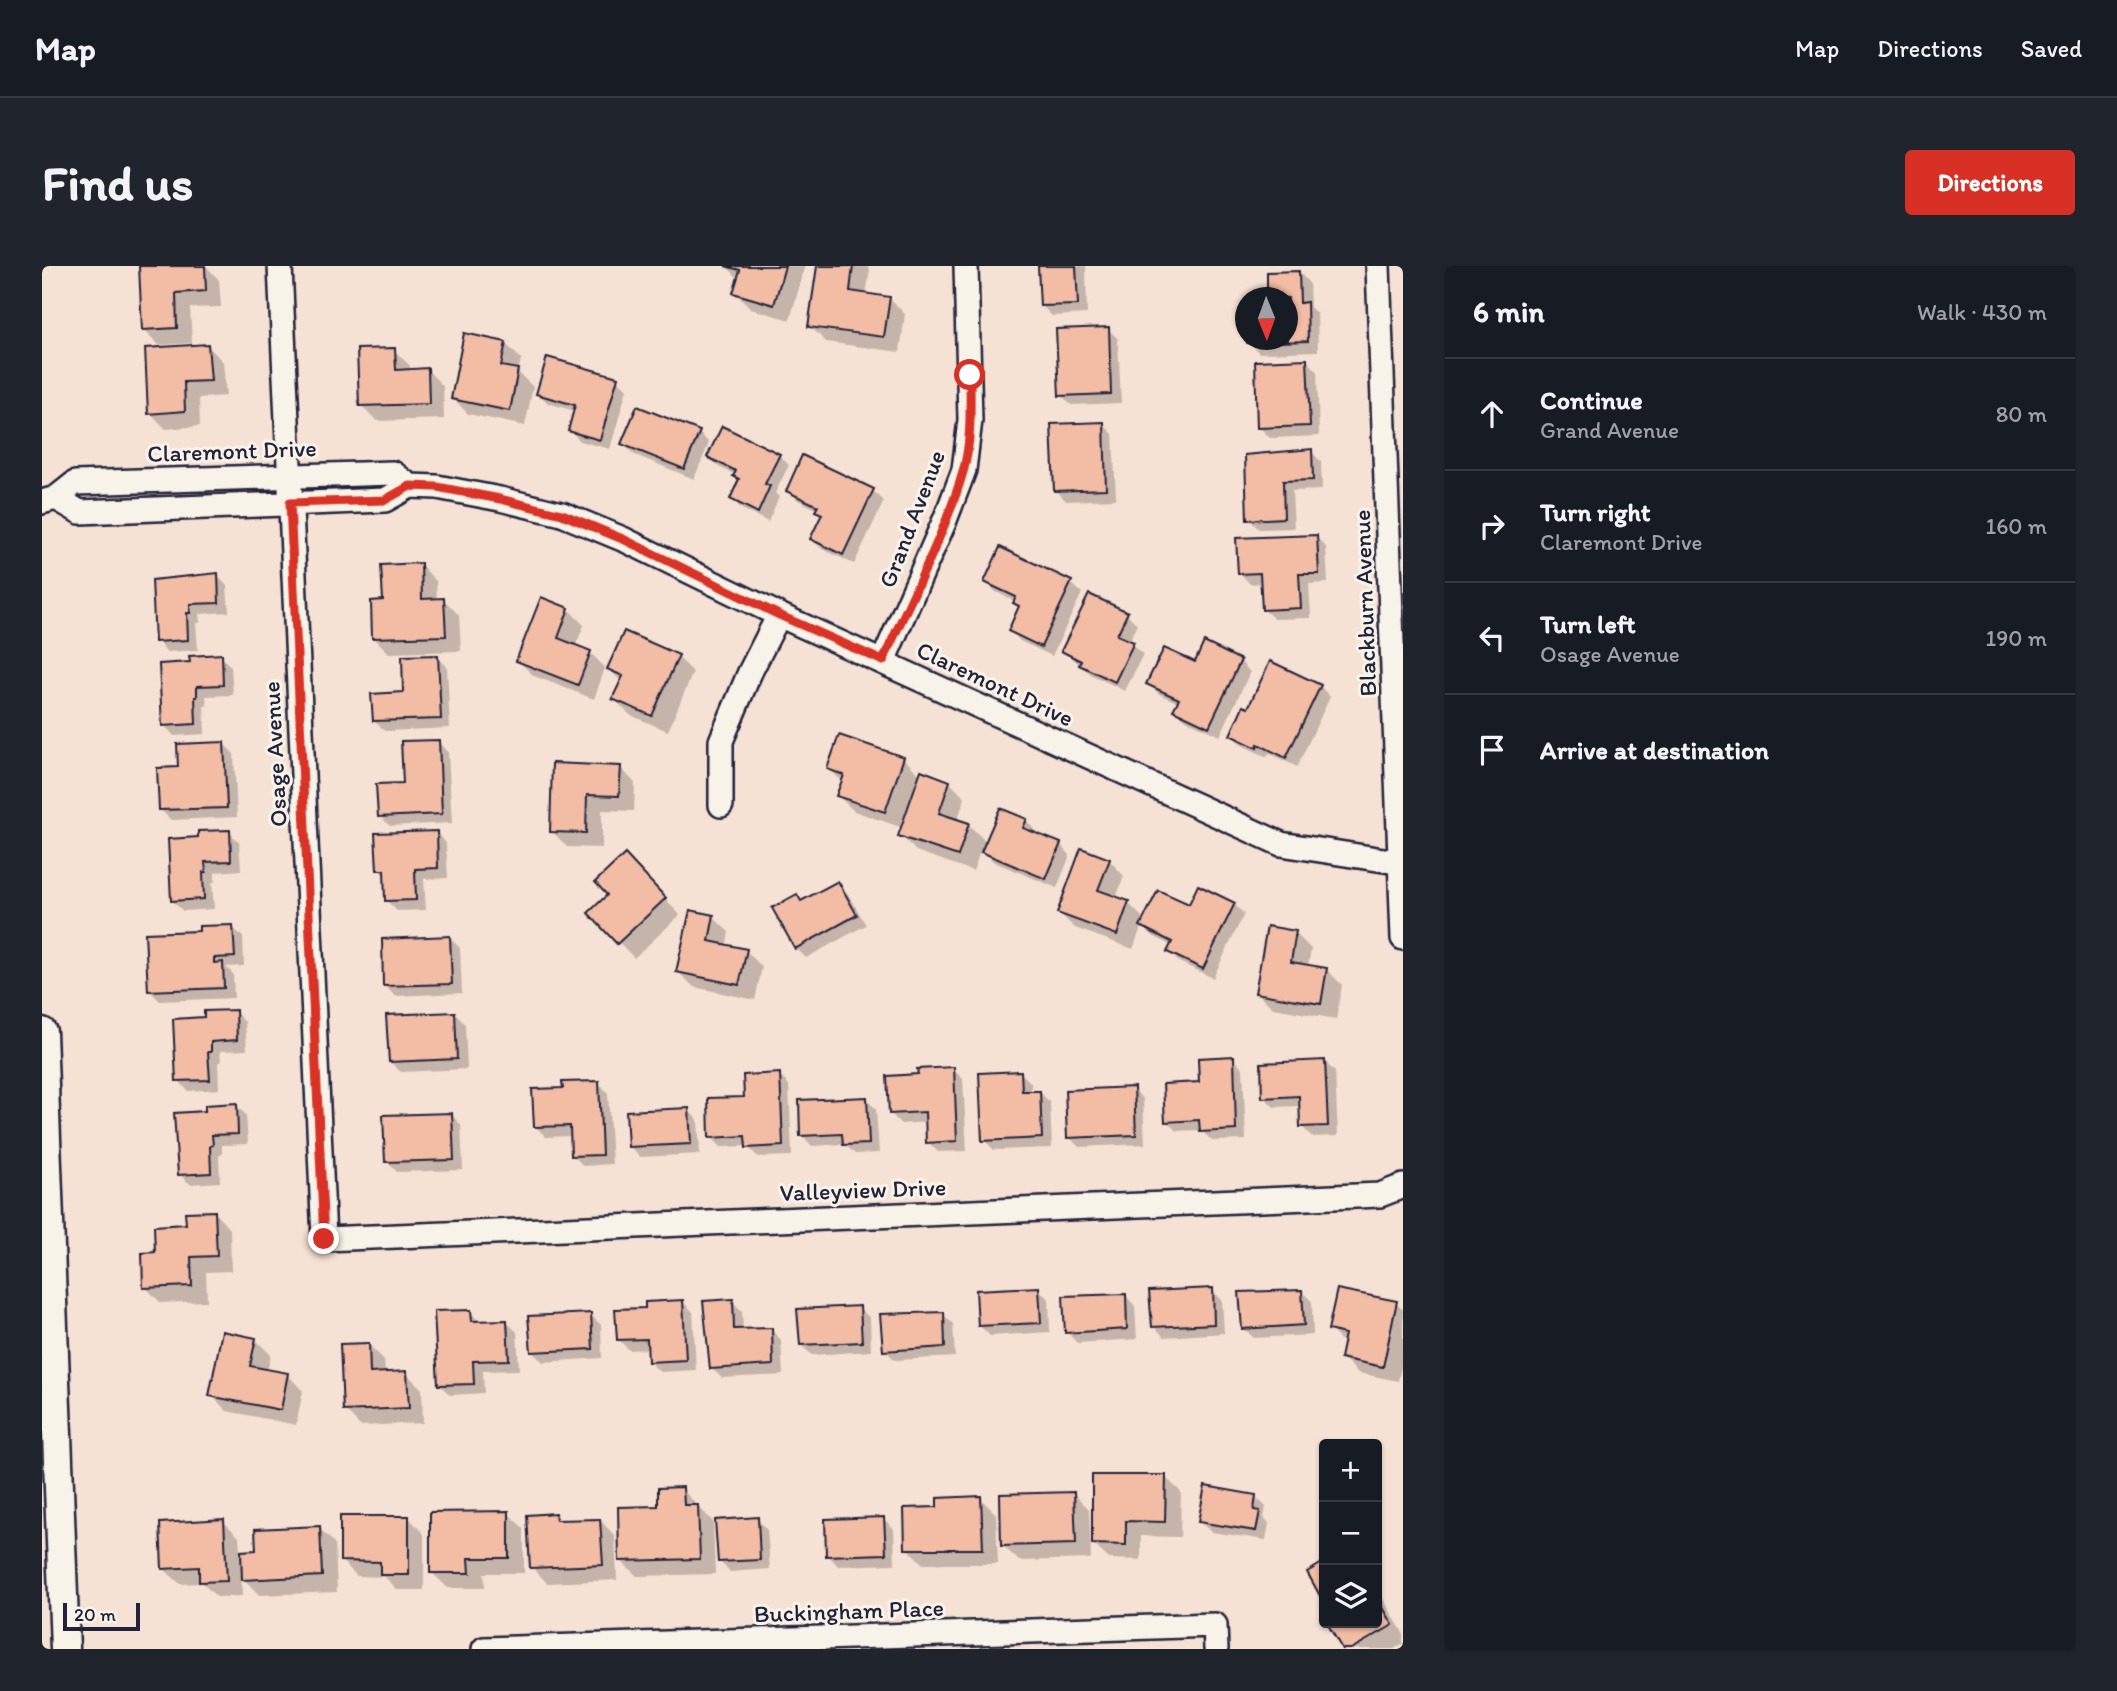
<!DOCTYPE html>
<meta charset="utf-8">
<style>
:root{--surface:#171b24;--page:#20242c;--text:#f1f3f6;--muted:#9ea1a6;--line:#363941;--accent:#d93025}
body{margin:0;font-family:Itim,sans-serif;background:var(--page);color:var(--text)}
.controls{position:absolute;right:21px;bottom:21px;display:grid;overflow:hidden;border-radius:7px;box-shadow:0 2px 5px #0004}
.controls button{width:63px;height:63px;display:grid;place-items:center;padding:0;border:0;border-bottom:2px solid var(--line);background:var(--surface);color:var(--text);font:35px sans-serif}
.compass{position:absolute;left:1193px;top:21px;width:63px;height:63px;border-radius:50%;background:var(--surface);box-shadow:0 2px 5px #0004;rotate:179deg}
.scale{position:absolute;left:21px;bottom:18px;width:77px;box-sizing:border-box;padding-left:7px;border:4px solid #22223b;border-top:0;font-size:19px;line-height:24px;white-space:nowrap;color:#22223b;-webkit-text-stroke:5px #f7f3e8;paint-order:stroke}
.stop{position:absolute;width:21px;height:21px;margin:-16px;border:5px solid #d93025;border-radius:50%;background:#fff}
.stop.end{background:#d93025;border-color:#fff;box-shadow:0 2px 7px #0008}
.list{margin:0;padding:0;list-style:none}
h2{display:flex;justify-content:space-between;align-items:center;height:91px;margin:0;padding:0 28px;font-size:30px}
h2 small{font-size:23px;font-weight:400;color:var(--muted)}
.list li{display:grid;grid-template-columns:46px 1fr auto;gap:21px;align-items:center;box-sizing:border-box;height:112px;padding:0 28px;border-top:2px solid var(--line)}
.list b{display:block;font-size:26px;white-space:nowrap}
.list p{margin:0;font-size:23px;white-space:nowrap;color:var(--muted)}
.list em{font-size:23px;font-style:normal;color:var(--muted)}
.icon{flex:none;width:38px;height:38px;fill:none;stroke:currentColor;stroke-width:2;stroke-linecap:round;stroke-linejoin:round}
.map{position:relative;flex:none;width:1361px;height:1383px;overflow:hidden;border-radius:7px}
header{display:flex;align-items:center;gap:42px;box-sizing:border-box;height:98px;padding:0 35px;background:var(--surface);border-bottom:2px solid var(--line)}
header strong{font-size:33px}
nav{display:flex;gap:38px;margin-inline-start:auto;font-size:24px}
.intro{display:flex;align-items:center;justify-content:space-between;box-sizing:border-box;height:168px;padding:0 42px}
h1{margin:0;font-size:49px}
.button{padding:18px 32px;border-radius:7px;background:var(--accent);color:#fff;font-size:24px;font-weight:700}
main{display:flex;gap:42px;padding:0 42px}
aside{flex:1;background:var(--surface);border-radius:7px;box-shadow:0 2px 5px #0004}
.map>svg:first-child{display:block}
.shadow{fill:#0003}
.building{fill:#f2bca5;stroke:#22223b;stroke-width:2}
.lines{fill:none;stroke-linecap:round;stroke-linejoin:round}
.minor-casing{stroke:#22223b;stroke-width:28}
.tertiary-casing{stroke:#22223b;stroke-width:33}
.minor{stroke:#f7f3e8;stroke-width:23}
.tertiary{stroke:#f7f3e8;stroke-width:28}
.route{stroke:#d93025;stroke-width:9}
.labels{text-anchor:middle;stroke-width:6;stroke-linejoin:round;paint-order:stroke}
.street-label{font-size:24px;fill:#22223b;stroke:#f7f3e8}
</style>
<header>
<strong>Map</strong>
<nav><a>Map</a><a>Directions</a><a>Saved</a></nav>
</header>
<div class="intro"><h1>Find us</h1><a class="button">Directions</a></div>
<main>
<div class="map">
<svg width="1361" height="1383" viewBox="0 0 1361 1383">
<rect width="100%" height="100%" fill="#f6e2d4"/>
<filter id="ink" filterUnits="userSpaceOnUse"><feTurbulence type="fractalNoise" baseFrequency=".0143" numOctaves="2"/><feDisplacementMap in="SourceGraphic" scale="14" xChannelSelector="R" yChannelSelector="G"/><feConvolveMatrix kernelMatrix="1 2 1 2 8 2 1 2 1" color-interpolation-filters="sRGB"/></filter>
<g filter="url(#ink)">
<g class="shadow">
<polygon points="114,0 164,0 177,14 179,41 148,42 150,77 117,79 101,63"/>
<polygon points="684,0 763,0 748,54 709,43 693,27 697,13"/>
<polygon points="777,0 825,0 828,3 824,29 847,32 863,48 858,86 784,76 768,60"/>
<polygon points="998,0 1044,0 1045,48 1010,50 999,39"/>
<polygon points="1257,6 1267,17 1268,41 1275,48 1276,85 1217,87 1207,76 1207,74 1246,74 1246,32"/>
<polygon points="1066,63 1076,73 1079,137 1029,139 1019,129"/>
<polygon points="463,77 479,93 476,106 491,121 483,160 426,148 411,132"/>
<polygon points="166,80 181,96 184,130 157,132 158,160 124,163 108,147"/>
<polygon points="352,84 368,100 368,105 385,104 401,120 402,153 335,155 319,139"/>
<polygon points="1265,95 1275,105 1277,170 1228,172 1217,161"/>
<polygon points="575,113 585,123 568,183 538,175 528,164 533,145 506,137 496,127"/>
<polygon points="1061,158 1071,168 1074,233 1024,235 1014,224"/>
<polygon points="657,167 667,177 652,213 591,188 581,177"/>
<polygon points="1269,185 1279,196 1280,224 1250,225 1252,262 1217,263 1207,253 1205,191"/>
<polygon points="737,189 747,199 733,227 737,231 726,256 700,243 690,233 698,215 694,209 677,201 667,191"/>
<polygon points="761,192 831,225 842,235 812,298 780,283 770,273 781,250 776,244 756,234 746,224"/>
<polygon points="1274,271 1284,281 1286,317 1267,318 1269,352 1232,353 1221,343 1220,317 1208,318 1198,307"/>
<polygon points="959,284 1029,317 1040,327 1010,390 978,375 968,364 978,342 974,336 954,326 944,316"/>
<polygon points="379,299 394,315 395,334 402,334 417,349 419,385 347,387 332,372"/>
<polygon points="175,309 185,320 187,346 157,348 158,357 154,357 156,384 125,386 115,375 112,315"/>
<polygon points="526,343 542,359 533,381 548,386 563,402 552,433 492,410 476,395"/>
<polygon points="1085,348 1095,358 1087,376 1101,388 1083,425 1050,409 1022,385"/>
<polygon points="179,390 189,401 191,429 164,430 165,440 162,440 163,468 132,470 122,459 150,398"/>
<polygon points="395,390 405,401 408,462 343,465 332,455 363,428"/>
<polygon points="636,391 651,406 626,465 588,449 572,433 580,416 567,403"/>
<polygon points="1198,395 1208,406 1178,470 1144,454 1133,444 1137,437 1117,428 1106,418 1154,398"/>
<polygon points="1278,420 1288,431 1255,501 1227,487 1225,491 1200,479 1190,469 1206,445"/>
<polygon points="396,476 406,486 410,557 348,560 338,550"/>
<polygon points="182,478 192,488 195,551 129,554 119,544 138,503"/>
<polygon points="861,492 879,510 907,516 923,532 915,555 927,559 945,577 984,554 994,565 993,568 1018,578 1028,589 1015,622 952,596 939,583 931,605 874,585 858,569 861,562 812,545 796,530 801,516 787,503"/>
<polygon points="512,499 578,501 593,517 592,545 560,544 560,582 525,581 510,565"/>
<polygon points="187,566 197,576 199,604 173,606 173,616 170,616 172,643 141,645 130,635 158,573"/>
<polygon points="394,566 404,577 406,612 382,613 384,644 355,645 345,635 344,611 337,604"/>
<polygon points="1067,594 1082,610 1074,632 1086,637 1103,654 1147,641 1192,638 1202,648 1171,712 1137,696 1127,686 1130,680 1111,670 1100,659 1091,683 1033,662 1017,647"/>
<polygon points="598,606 638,649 592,692 549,647"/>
<polygon points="796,618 806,628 824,659 764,692 754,682 755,630 761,636"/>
<polygon points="671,651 687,666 684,681 704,685 720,701 713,734 652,721 636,706"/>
<polygon points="190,661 201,671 202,700 184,701 191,708 192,732 118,735 108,725 159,666"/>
<polygon points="1253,667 1269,683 1266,700 1284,703 1300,719 1294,753 1231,742 1215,727"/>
<polygon points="408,672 418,682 420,727 353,730 343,720"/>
<polygon points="193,746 203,756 205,784 178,785 179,796 176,796 177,823 146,825 136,814 163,753"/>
<polygon points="413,748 423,758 425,803 359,806 348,796"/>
<polygon points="1191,792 1201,802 1204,874 1170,875 1159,864 1135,865 1124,855 1159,818"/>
<polygon points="1283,796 1293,806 1296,870 1270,871 1260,861 1259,840 1232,841 1222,831"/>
<polygon points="911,803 921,813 925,885 896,886 886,876 885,856 859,858 848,847 878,810"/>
<polygon points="979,807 989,817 989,827 998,826 1008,837 1010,882 952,884 942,874"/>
<polygon points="737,809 747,819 750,890 716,891 705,880 679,881 669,871 704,832"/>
<polygon points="556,816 566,827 570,898 541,900 531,889 530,870 504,871 494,861 522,823"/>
<polygon points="1091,823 1101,833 1103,878 1037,881 1027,871"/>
<polygon points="824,833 834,843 837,887 813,888 802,878 770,880 760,869"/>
<polygon points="194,839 204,849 206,878 180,879 180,889 177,889 178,916 148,918 137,908 165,846"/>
<polygon points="646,844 656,854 658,888 598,891 588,881"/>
<polygon points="409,848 419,859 421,904 355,906 345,896"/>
<polygon points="172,947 188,963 189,1005 164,1006 165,1035 119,1037 103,1021 115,988 146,960"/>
<polygon points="996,1023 1007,1033 1008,1066 948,1070 938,1060"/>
<polygon points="1170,1024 1180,1034 1182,1067 1122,1071 1112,1060"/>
<polygon points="1260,1025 1270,1036 1271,1069 1212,1072 1201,1062"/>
<polygon points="1083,1029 1093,1040 1095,1073 1035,1077 1025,1066"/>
<polygon points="640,1035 651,1046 654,1104 618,1106 607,1096 607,1083 587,1084 576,1073 605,1043"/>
<polygon points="690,1035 700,1045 701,1065 729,1064 739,1074 741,1109 680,1112 669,1102"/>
<polygon points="1354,1037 1361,1044 1361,1093 1356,1115 1316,1107 1300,1091 1303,1078 1288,1064"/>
<polygon points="817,1042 828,1052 829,1085 770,1089 759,1079"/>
<polygon points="428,1046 439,1057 465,1056 475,1066 477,1104 441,1105 442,1127 408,1129 397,1118"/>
<polygon points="901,1048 911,1058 913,1091 853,1094 843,1084"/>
<polygon points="549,1049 559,1059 560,1092 501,1096 490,1086"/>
<polygon points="213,1073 229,1089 225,1105 246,1109 261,1125 254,1159 185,1145 169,1129"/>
<polygon points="326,1078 342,1094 343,1108 364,1107 380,1123 381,1157 318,1160 303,1144"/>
<polygon points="1123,1211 1139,1226 1138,1271 1099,1270 1099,1294 1067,1293 1051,1278"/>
<polygon points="640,1223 671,1256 673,1308 595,1310 579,1295 618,1242"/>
<polygon points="1031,1227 1047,1243 1049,1293 977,1295 961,1280"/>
<polygon points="1214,1231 1224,1241 1222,1252 1227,1257 1224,1274 1169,1266 1158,1256"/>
<polygon points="938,1232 954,1248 956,1298 881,1298 865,1282 897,1243"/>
<polygon points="466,1247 482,1263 482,1307 442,1307 443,1322 406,1322 390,1307"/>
<polygon points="512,1249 519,1256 558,1254 573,1270 575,1314 505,1317 490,1301"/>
<polygon points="367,1252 382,1268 382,1324 356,1324 343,1311 315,1310 300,1295"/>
<polygon points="715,1253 725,1264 728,1303 688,1306 677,1295"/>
<polygon points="842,1253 852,1263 853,1298 796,1300 786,1289"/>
<polygon points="181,1255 197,1271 198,1286 215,1286 277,1262 293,1278 295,1326 217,1329 199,1310 200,1330 175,1331 160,1317 138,1318 122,1303"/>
<polygon points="1335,1322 1361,1367 1361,1378 1352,1383 1302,1383 1287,1357 1335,1357"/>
</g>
<g class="building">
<polygon points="97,0 163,0 164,25 134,27 135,62 100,64"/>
<polygon points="683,0 743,0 732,39 691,27 698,4"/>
<polygon points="775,0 811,0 808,25 848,31 842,71 766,61"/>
<polygon points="996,0 1034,0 1036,39 998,40"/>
<polygon points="1257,5 1258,37 1265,36 1266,75 1205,77 1205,74 1246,74 1246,32 1225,32 1225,6"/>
<polygon points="1067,61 1069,128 1017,130 1014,63"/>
<polygon points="422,67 464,76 459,100 476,103 468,145 409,133"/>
<polygon points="166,78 169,115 142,116 143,145 106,148 103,82"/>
<polygon points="353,82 354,104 386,102 387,138 317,140 315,83"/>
<polygon points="505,91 576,111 558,174 526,165 533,139 494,128"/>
<polygon points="1265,93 1268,160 1215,162 1213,95"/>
<polygon points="595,140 658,165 642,203 579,178"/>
<polygon points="1062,156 1064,223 1012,225 1009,158"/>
<polygon points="680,160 738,188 723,218 728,220 716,247 688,233 697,213 691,210 694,205 665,191"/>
<polygon points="1270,183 1271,214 1241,215 1242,252 1205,254 1203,189"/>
<polygon points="760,189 832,223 801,289 768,273 780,248 773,245 776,240 744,225"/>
<polygon points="1275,269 1277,308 1257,308 1259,342 1220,344 1218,307 1196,308 1194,272"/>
<polygon points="958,281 1030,315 999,381 966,365 977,340 971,337 974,331 942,316"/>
<polygon points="379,297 380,333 402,332 404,370 330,372 329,335 341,334 339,299"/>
<polygon points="176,307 177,337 148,338 148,347 145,347 146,374 113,376 110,314"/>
<polygon points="1047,328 1086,346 1075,369 1092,376 1073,416 1037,399 1039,395 1019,385"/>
<polygon points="499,331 527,342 516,372 549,385 536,419 474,395"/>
<polygon points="582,365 637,389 610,450 570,433 581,410 565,403"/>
<polygon points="1162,376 1199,394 1167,461 1131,444 1137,433 1104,418 1122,382 1153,396"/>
<polygon points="180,388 181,419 155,420 155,431 153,431 154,458 120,460 117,398 148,396 147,390"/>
<polygon points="396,389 399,453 331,455 329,428 361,426 360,390"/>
<polygon points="1228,395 1279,419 1244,492 1216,478 1215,482 1188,469 1201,440 1206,442"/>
<polygon points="797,469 862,491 843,546 794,530 802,509 785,503"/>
<polygon points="397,474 400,548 336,551 334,518 361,517 359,475"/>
<polygon points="182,476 185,542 117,544 115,502 136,501 135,478"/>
<polygon points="510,497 579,500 577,530 545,529 544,567 508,566"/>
<polygon points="879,504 908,515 897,547 927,557 916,590 856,570"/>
<polygon points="958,542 985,553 981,562 1019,577 1004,613 939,586"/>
<polygon points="188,564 189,595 163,596 164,606 161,606 162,633 129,635 126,573 156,571 156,565"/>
<polygon points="395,565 396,602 373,603 374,634 343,635 342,604 335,604 333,567"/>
<polygon points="1039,582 1068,593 1056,624 1087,635 1075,669 1015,647"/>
<polygon points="583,588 624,632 575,678 546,647 565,629 553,616"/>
<polygon points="796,615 815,649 753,683 730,642 755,628 759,635"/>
<polygon points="1156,619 1193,637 1161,703 1125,686 1130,676 1098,660 1116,624 1147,638"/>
<polygon points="648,644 672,649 667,675 705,683 697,719 634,706"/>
<polygon points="191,659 193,691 172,692 172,697 181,696 182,722 106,725 103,667 157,665 157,660"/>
<polygon points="1225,660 1254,665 1249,696 1285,702 1279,738 1213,727"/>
<polygon points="408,670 410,718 341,720 340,673"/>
<polygon points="194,744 195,774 169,776 169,786 166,786 168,814 134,815 131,753 162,751 162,745"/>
<polygon points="413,746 415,793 347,796 344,749"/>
<polygon points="1192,790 1194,864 1158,866 1157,854 1123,856 1121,818 1157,816 1156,792"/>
<polygon points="1283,794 1286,860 1258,861 1257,830 1220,832 1219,797"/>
<polygon points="912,801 915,875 884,877 883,846 847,848 845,810 876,808 875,803"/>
<polygon points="979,805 980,825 998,825 1000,872 940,875 937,807"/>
<polygon points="738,807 741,880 704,882 703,870 667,872 666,832 702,831 701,809"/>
<polygon points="557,815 560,889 529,890 528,860 492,861 490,823 521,822 520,816"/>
<polygon points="1092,821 1094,869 1025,872 1023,824"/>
<polygon points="825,831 827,878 801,879 800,868 758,870 757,834"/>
<polygon points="195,837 196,868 170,869 171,879 168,880 169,907 136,909 132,847 163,845 163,839"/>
<polygon points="647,842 649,878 586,881 584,845"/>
<polygon points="410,847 412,894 343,896 341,849"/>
<polygon points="173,945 175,990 149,991 150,1020 101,1022 100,987 113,986 112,960 144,958 143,946"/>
<polygon points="997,1021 999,1057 936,1060 934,1024"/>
<polygon points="1171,1022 1172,1058 1110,1061 1107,1025"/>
<polygon points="1295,1023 1355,1035 1341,1101 1298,1092 1303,1068 1286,1064"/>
<polygon points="1260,1024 1262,1059 1200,1063 1197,1026"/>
<polygon points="1084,1028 1085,1063 1023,1067 1021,1030"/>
<polygon points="691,1033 692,1063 730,1062 731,1099 668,1103 661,1035"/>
<polygon points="641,1034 644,1094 606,1096 605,1073 575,1074 573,1043 603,1042 603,1036"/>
<polygon points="818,1040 820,1076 758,1079 755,1043"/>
<polygon points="429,1044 430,1055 465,1054 467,1094 431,1095 432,1118 396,1119 392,1045"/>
<polygon points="902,1046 903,1081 841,1085 838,1048"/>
<polygon points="549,1047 551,1083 489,1086 486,1050"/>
<polygon points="180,1065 214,1072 208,1100 246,1107 239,1144 167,1130"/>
<polygon points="327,1077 328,1107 365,1105 367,1142 301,1145 298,1078"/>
<polygon points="1050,1209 1124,1209 1123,1256 1084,1255 1084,1279 1050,1278"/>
<polygon points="1163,1220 1214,1229 1212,1244 1218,1245 1214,1265 1156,1256"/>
<polygon points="641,1221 642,1239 656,1239 658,1293 577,1295 576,1241 616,1240 616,1222"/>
<polygon points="1032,1226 1034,1278 959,1280 958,1228"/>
<polygon points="939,1230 941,1283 863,1283 862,1242 895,1241 895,1232"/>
<polygon points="467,1245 467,1292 427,1292 428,1307 388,1307 388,1246"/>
<polygon points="513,1247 514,1254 558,1253 561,1299 488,1302 485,1249"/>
<polygon points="298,1250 367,1250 367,1309 338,1309 338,1296 298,1295"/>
<polygon points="716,1251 718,1294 676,1296 673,1254"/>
<polygon points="842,1251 844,1288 784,1290 783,1253"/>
<polygon points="182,1253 185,1315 157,1316 157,1301 120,1303 118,1257"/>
<polygon points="278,1260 280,1310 200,1314 199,1285 214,1284 213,1263"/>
<polygon points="1282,1296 1282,1337 1265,1306"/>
<polygon points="1335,1331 1351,1359 1309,1383 1300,1383 1285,1357 1335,1357"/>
</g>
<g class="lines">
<defs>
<g id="minor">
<polyline points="238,0 282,973 1338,929 1361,920"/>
<polyline points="1336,0 1361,672"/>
<polyline points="14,232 38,246 343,234 368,220 395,221 458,233 520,248 583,274 737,349 1239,578 1361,597"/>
<polyline points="0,236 14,232 33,217 351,207 368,220"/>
<polyline points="841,395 903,254 922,204 928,154 924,0"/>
<polyline points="679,539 679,475 708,406 737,349"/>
<polyline points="442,1383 1173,1359 1174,1383"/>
</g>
<polyline id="tertiary" points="0,766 23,1383"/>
</defs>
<use href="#minor" class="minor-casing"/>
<use href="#tertiary" class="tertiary-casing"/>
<use href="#minor" class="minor"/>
<use href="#tertiary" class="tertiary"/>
</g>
</g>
<g class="lines" filter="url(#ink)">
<path class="route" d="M282 973 248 237 343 234 368 220 395 221 458 233 520 248 583 274 737 349 841 395C867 335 903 268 921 206 930 175 928 140 928 109"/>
</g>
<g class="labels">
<g class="street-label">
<text transform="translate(190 185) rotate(-2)" y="8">Claremont Drive</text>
<text transform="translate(870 253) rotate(-69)" y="8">Grand Avenue</text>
<text transform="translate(1323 337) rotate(-92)" y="8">Blackburn Avenue</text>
<text transform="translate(953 418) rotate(25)" y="8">Claremont Drive</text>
<text transform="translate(233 488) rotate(-93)" y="8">Osage Avenue</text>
<text transform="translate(821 924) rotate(-2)" y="8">Valleyview Drive</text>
<text transform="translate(807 1345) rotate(-2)" y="8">Buckingham Place</text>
</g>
</g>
</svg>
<div class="controls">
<button>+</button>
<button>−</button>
<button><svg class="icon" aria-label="layers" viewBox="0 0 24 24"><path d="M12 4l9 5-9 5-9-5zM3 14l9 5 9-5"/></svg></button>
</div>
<svg class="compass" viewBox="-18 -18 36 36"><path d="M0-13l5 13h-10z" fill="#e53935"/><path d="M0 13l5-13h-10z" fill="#9ea1a6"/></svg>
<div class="scale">20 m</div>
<div class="stop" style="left:928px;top:109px"></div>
<div class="stop end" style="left:282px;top:973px"></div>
</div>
<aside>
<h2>6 min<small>Walk · 430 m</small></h2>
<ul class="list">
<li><svg class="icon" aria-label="ahead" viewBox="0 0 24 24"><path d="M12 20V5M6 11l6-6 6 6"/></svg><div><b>Continue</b><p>Grand Avenue</p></div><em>80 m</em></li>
<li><svg class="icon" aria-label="right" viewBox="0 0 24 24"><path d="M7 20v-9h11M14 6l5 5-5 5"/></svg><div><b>Turn right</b><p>Claremont Drive</p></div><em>160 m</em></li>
<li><svg class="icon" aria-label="left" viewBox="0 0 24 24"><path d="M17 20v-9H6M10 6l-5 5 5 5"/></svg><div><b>Turn left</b><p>Osage Avenue</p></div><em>190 m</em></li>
<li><svg class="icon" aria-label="arrive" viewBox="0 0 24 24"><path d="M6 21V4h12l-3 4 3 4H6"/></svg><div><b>Arrive at destination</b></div></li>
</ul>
</aside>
</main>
